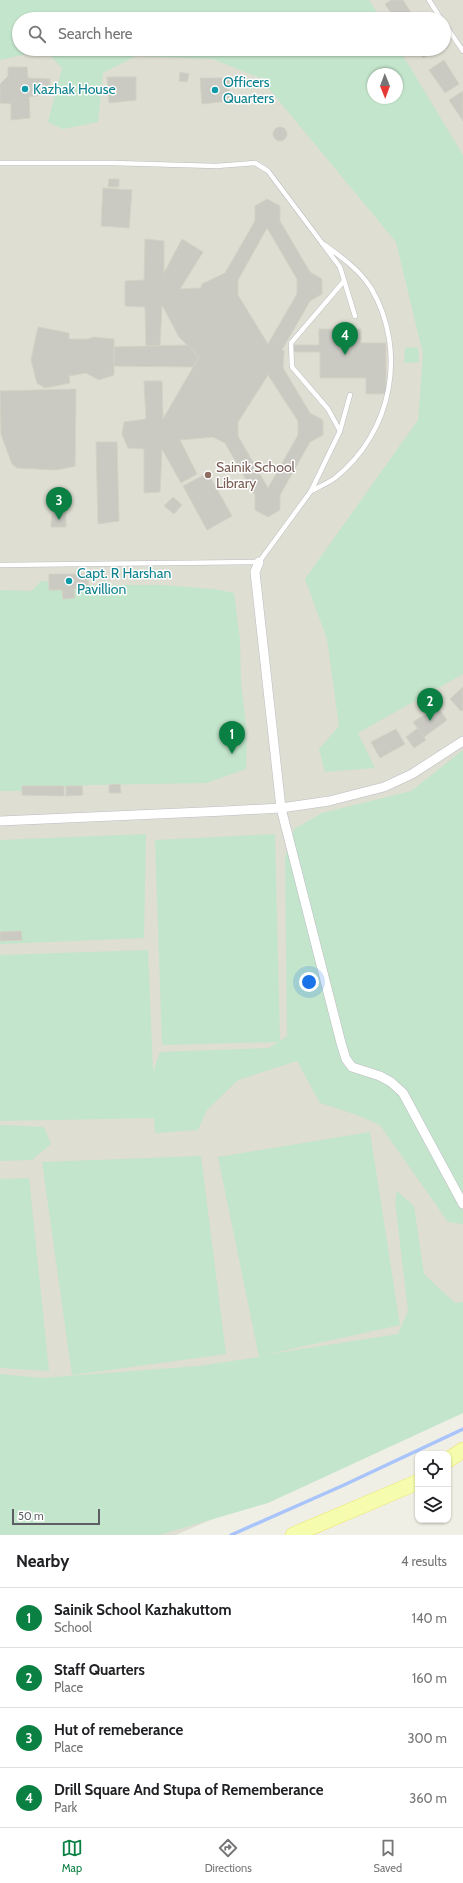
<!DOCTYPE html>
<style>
:root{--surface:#fff;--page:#f6f6f6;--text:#202124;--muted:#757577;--line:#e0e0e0;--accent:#0b8043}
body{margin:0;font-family:Cabin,sans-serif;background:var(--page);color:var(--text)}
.controls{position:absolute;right:12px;bottom:12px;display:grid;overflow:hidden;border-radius:8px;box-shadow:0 1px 3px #0004}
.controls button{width:36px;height:36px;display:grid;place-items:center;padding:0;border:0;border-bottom:1px solid var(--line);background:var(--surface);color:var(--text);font:20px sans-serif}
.compass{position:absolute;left:367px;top:68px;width:36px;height:36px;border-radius:50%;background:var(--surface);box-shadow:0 1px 3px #0004;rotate:179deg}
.scale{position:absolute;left:12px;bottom:10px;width:88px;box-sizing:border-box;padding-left:4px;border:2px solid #5d5f65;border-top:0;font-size:11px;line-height:14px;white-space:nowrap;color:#5d5f65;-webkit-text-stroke:3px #fff;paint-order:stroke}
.you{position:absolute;left:309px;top:982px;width:14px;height:14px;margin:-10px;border:3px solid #fff;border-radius:50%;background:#1a73e8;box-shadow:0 0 0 6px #1a73e833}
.badge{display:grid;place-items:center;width:26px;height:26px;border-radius:50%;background:var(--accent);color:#fff;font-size:13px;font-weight:700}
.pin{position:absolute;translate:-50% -33px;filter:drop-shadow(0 1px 2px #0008)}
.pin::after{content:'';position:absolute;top:21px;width:14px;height:12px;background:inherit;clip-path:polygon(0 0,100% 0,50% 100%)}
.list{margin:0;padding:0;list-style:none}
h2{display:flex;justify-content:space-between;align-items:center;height:52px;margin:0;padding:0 16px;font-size:17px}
h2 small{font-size:13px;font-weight:400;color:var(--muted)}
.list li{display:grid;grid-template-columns:26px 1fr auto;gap:12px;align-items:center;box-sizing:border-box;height:60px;padding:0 16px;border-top:1px solid var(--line)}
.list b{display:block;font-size:15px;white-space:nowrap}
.list p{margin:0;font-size:13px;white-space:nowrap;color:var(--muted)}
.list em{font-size:13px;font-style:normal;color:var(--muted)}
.icon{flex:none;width:22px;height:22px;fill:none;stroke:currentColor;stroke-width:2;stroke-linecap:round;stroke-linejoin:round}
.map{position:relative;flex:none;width:463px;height:1535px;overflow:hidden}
.search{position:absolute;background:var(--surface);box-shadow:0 1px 3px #0004;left:12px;right:12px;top:12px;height:44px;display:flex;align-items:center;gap:10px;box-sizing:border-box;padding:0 14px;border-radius:22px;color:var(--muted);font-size:15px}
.sheet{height:292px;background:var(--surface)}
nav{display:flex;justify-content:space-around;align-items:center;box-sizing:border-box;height:56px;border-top:1px solid var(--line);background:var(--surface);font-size:11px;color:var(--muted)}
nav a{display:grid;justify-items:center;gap:2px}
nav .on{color:var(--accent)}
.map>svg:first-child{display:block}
.education{fill:#deded3;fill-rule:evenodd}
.green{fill:#c3e5cb;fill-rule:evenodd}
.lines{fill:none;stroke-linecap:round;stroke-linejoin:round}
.stream{stroke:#a8c4fb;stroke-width:3.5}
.building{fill:#cac9c2;stroke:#d3d2c4;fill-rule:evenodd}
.service-casing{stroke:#bcbdc3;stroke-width:5.5}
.minor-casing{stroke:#bcbdc3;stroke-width:10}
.primary-casing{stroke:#ebe461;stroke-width:16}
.service{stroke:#fff;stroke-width:4.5}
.minor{stroke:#fff;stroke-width:9}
.primary{stroke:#f6fcad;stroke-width:15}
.culture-dot{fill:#0f9aa8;stroke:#fff;stroke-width:1.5}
.education-dot{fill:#8d6e63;stroke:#fff;stroke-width:1.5}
.labels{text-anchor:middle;stroke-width:3;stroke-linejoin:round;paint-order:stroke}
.culture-label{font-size:14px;fill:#0d838f;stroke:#fff;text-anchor:start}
.education-label{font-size:14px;fill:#785e54;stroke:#fff;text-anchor:start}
</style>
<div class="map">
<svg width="463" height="1535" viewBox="0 0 463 1535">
<rect width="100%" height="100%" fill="#efefe5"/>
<path class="education" d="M0 0H463V1409L176 1535H0ZM19 19H444V49H19ZM373 74H397V98H373Z"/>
<g class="green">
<path d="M0 0H369L381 19H19V49H399L463 155V674L358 733 375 768 325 772 319 749 339 726 327 639 305 579 418 420 423 354 396 242 260 78 213 59 136 56 103 73 98 122 63 129 48 122 62 68 45 50 0 60ZM373 74H397V98H373Z"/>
<polygon points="418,347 419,362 404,363 405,348"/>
<polygon points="41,581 87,585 161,585 214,589 234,593 240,640 241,683 247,735 246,769 206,783 88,785 27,791 0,791 0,590 32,591"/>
<polygon points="463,750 463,1224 448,1222 380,1125 357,1115 320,1103 297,1061 238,1080 207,1110 198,1130 155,1133 154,1118 0,1121 0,955 148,950 153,1072 160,1052 269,1048 278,1042 162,1045 155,840 275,834 280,1041 287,1036 285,857 294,829 322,813 411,791"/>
<polygon points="146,834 144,938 0,944 0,840"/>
<polygon points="0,1125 44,1127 51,1144 32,1160 0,1161"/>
<polygon points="370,1132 400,1325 264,1355 398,1334 408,1311 395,1201 397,1191 414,1206 424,1274 455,1303 463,1302 463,1413 268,1503 159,1535 0,1535 0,1374 42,1378 199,1366 259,1357 218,1157"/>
<polygon points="201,1156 226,1354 72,1375 42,1162"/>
<polygon points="29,1178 49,1371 0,1368 0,1179"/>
</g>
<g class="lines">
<polyline class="stream" points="231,1535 344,1485 463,1429"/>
</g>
<g class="building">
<polygon points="391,0 403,0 415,19 395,19 385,4"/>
<polygon points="418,49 438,49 423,58"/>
<polygon points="444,60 459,84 445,93 429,70"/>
<polygon points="8,67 27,67 28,78 50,79 50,94 29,97 30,118 11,120 11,104 0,103 0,84 8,76"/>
<polygon points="180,72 189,74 187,82 179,81"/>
<polygon points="107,77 136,77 136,100 109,103"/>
<polygon points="200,78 230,78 229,101 202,104"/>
<polygon points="463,91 463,121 449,100"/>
<circle cx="280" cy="134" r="7"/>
<polygon points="109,179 119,179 119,187 108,187"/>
<polygon points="103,188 132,190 129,228 101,226"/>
<path d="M267 199 280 206V221L310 272 322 279V294L310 301 282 350 284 351 283 368 310 413 323 420V435L310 442 280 495V510L268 517 255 510V495L225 443 213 437 180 440 197 474 181 483 162 449 160 492 144 493V449L128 448 122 434 124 422 146 419 144 381H162L163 419 199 357 179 337 162 305 160 345 146 346 145 307 125 306V281L144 280 145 239 164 241V273L182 239 203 252 180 289 201 288 202 284 225 273 255 221V206ZM267 228 297 279V294L268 344 238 295V280ZM268 375 298 421V435L268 488 238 436V422Z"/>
<polygon points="38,327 69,333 69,339 88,339 94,337 114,339 114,375 99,380 86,373 69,376 70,383 45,388 37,383 31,360"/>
<polygon points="319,329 361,329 361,343 386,343 386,394 366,394 366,378 320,378 320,352 293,352 293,345 319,345"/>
<polygon points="187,345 199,357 193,367 114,366 114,347"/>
<polygon points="76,389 75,466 57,470 17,468 12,464 1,434 0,391"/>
<polygon points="96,442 117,442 119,521 98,524"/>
<polygon points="208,473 232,516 207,530 183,486"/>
<polygon points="173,497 182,505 174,514 164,506"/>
<polygon points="66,512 66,527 51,527 52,513"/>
<polygon points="49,574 88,574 89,588 74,589 75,598 63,599 62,590 49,590"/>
<polygon points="463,687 463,710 461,711 450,699"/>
<polygon points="437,707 447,720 424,737 413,722"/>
<polygon points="418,728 426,740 414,748 406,737"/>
<polygon points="396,729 405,744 380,758 371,742"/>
<polygon points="120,784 121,793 109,793 109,785"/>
<polygon points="22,786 64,786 64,796 22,795"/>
<polygon points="66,786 82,786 83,795 66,796"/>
<polygon points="21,931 22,940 0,941 0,932"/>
</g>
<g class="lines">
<defs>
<g id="service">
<polyline points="429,0 441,19"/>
<polyline points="444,23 463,51"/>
<polyline points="0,163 113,163 216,166 255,163 268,171 322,243"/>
<polyline points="340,431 328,409 292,367 291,343 344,281"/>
<path d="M311 491C319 487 328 483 335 478 392 433 408 351 371 288 359 269 340 256 322 243L340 267 355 316"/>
<polyline points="0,565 259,562 311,491 340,431 350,395"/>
</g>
<g id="minor">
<polyline points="259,562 255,572 281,808 341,1043 346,1059 352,1067 380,1076 391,1082 403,1093 463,1204"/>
<polyline points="0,821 225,811 281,808 329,801 384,787 412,774 463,741"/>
</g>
<g id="primary">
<polyline points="448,1460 463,1450"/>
<polyline points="293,1535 418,1482"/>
</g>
</defs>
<use href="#service" class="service-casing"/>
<use href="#minor" class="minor-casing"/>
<use href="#primary" class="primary-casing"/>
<use href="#service" class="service"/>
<use href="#minor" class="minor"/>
<use href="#primary" class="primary"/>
</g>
<g class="culture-dot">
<circle cx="25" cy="89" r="4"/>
<circle cx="215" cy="90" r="4"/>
<circle cx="69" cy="581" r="4"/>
</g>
<circle class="education-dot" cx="208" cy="475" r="4"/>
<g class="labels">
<g class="culture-label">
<text x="223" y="87">Officers<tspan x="223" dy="16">Quarters</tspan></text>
<text x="33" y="94">Kazhak House</text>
<text x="77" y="578">Capt. R Harshan<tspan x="77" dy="16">Pavillion</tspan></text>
</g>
<g class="education-label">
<text x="216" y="472">Sainik School<tspan x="216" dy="16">Library</tspan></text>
</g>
</g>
</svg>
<div class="controls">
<button><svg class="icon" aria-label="locate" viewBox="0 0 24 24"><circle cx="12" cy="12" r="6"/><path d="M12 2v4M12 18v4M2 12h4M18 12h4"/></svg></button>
<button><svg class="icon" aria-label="layers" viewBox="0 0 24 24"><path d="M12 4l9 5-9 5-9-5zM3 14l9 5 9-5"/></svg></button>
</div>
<svg class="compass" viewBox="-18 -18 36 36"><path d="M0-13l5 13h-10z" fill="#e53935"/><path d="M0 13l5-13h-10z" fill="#757577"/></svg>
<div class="scale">50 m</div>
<div class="you"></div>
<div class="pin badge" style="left:232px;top:754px">1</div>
<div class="pin badge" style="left:430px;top:721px">2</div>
<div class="pin badge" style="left:59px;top:520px">3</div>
<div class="pin badge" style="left:345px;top:355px">4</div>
<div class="search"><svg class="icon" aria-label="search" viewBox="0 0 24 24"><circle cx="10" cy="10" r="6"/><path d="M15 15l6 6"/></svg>Search here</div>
</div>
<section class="sheet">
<h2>Nearby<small>4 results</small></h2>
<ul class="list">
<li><span class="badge">1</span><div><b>Sainik School Kazhakuttom</b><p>School</p></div><em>140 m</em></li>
<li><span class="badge">2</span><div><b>Staff Quarters</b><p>Place</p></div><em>160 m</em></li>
<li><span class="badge">3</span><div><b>Hut of remeberance</b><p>Place</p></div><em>300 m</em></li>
<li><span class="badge">4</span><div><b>Drill Square And Stupa of Rememberance</b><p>Park</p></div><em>360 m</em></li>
</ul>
</section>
<nav>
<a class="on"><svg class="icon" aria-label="map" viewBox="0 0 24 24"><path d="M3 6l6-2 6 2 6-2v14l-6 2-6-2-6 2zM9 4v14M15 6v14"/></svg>Map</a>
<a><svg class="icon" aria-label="directions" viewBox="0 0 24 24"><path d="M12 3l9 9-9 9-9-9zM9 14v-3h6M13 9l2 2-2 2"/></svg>Directions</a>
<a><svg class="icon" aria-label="saved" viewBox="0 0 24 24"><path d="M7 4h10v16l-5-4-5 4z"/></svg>Saved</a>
</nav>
